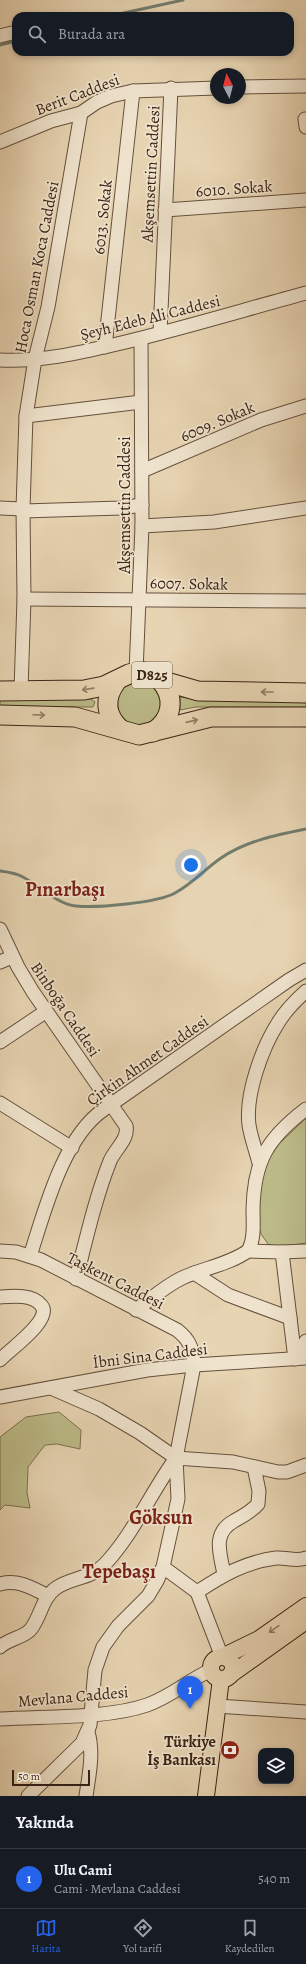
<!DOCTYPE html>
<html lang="tr">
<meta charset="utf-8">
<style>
:root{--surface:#171b24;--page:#242831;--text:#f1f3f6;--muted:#9ea1a6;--line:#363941;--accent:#2563eb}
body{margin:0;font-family:Alegreya,serif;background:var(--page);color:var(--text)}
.controls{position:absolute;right:12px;bottom:12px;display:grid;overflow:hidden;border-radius:8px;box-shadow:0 2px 6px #0003}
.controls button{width:36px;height:36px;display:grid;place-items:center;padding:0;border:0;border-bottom:1px solid var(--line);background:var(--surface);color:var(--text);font:20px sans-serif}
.compass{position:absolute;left:210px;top:68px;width:36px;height:36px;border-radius:50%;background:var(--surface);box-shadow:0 2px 6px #0003;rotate:353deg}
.scale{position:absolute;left:12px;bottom:10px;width:78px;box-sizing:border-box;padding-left:4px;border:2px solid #3b2415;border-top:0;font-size:11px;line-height:14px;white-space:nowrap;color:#3b2415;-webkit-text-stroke:3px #efe3cd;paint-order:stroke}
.you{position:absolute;left:191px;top:865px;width:14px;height:14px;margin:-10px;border:3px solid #fff;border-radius:50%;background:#1a73e8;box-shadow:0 0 0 6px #1a73e833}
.badge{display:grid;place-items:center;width:26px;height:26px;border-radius:50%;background:var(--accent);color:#fff;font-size:13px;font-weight:700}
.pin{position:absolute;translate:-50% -33px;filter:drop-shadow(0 1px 2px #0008)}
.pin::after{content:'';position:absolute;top:21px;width:14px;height:12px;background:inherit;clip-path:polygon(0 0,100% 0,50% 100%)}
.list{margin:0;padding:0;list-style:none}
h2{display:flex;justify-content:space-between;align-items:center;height:52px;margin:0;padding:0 16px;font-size:17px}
h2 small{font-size:13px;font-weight:400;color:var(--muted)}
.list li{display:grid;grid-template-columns:26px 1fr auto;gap:12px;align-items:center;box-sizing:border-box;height:60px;padding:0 16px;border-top:1px solid var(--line)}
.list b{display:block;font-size:15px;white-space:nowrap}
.list p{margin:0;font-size:13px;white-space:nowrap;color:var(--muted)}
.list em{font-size:13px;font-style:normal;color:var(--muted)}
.icon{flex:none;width:22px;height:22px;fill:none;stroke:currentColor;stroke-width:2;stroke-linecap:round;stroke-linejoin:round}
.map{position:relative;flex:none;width:306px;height:1796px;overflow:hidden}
.search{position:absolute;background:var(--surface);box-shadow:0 2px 6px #0003;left:12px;right:12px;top:12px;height:44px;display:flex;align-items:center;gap:10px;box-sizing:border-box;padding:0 14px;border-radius:12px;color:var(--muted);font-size:15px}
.sheet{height:112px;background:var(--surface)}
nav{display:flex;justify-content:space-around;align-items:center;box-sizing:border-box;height:56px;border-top:1px solid var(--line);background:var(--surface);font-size:11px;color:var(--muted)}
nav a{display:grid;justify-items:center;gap:2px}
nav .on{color:var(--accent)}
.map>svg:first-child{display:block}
.green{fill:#bcbb88;stroke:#7c704e}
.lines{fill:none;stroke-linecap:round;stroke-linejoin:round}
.stream{stroke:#727d6e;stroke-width:3}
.minor-casing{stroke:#66503c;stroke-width:15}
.major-casing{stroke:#3b2415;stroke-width:18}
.highway-casing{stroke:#3b2415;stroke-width:21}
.minor{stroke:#efe3cd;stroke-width:13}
.major{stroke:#e7d4b2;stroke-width:16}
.highway{stroke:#e7d4b2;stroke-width:19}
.oneway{stroke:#917c64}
.labels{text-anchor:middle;stroke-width:3.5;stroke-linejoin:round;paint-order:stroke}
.shield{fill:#efe3cd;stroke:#715d4c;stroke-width:1}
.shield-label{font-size:15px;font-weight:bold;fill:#3b2415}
.street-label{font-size:16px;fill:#3b2415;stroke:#efe3cd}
.poi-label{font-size:16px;font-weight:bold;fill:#3b2415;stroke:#efe3cd;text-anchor:end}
.district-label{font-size:20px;font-weight:bold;fill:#7a1f14;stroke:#efe3cd}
</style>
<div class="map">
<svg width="306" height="1796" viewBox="0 0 306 1796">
<rect width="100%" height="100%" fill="#e7d4b2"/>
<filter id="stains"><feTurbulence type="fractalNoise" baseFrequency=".005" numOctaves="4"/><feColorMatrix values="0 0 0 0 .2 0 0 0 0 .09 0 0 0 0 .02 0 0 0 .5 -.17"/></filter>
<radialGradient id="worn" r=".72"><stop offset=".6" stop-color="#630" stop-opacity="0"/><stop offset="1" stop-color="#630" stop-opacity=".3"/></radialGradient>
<g class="green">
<circle cx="139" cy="703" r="22"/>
<polygon points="180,697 195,699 306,700 306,707 196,707 180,710"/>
<polygon points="91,699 95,702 93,707 0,707 0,700"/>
<polygon points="306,1118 306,1243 279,1247 268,1244 261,1234 257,1221 264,1166 279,1144"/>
<polygon points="59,1412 81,1430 80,1449 57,1444 45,1445 28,1467 27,1493 30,1508 5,1505 0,1510 0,1437 26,1417"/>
</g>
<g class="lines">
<g class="stream">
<polyline points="110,16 183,0"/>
<polyline points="0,45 16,41"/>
<path d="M0 871C8 872 16 873 23 877 40 886 57 904 76 906 97 908 157 903 175 893 192 884 205 869 221 858 246 841 276 835 306 829"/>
</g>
<defs>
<g id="minor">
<polyline points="0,36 16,32"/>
<polyline points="240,87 306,86"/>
<polyline points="305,119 306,127"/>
<polyline points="0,142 51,121 81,113 97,102 111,96 133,91 216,88"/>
<polyline points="165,210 306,200"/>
<polyline points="160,333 171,88"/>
<polyline points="105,347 133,91"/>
<path d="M0 360C40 362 79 353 117 344 181 329 243 310 306 293"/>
<polyline points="26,416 141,402"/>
<polyline points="142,471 261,420 306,406"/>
<polyline points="0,508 23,509"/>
<polyline points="23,511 121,508 142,505"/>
<polyline points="142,526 214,522 306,508"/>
<polyline points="24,599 306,601"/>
<polyline points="136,672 142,526 141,339"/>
<polyline points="21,690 24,599 23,509 26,416 35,359 48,307 81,113"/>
<path d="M0 929 18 967 33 992 126 1126C129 1139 115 1149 110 1161 95 1199 86 1240 76 1279"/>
<polyline points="0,962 12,957"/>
<polyline points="0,1042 45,1012"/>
<polyline points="0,1103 72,1148"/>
<path d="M259 1163C256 1151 251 1138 249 1125 245 1095 262 1048 278 1023 285 1011 295 1001 306 991"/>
<path d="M0 1251 16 1252 41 1260 177 1330C190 1340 193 1349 194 1365L176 1458 178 1499 163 1567 157 1581 148 1596 118 1626 103 1647 95 1670 90 1725 82 1743 28 1796"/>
<polyline points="248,1251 282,1252 295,1359 306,1341"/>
<polyline points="282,1252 306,1251"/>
<path d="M30 1256C45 1210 63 1138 103 1110L289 980 306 970"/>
<polyline points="194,1273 228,1295 290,1318"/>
<path d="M0 1297C13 1296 32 1294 41 1305 54 1319 9 1350 0 1360"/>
<path d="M136 1310C151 1299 165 1286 182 1278 203 1268 228 1265 248 1251 255 1239 253 1223 253 1209 254 1160 268 1138 306 1109"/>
<polyline points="51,1388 99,1409 140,1433 176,1458 233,1462 278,1472 287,1472 306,1465"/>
<polyline points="0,1397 147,1370 194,1365 306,1358"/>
<path d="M163 1567 197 1592C223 1575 245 1562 276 1558 286 1557 296 1562 306 1558"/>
<path d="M224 1574C220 1553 212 1533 234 1521 243 1516 251 1512 258 1504L259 1491 254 1467"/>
<path d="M0 1584C18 1579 32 1588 48 1596"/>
<polyline points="197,1592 222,1657"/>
<path d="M0 1647C9 1638 24 1638 31 1629 41 1616 42 1598 56 1588 72 1577 91 1579 105 1564 134 1533 151 1492 176 1458"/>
<polyline points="217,1706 306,1712"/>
<path d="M0 1719C44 1716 106 1719 147 1705 170 1697 189 1680 211 1670"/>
<path d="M86 1796C89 1775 94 1753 88 1732"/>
</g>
<g id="major">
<polyline points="222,1657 259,1639 306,1606"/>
<circle cx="222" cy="1668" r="11"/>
<polyline points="230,1675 306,1621"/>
<polyline points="206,1796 221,1679"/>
</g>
<g id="highway">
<path d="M116 682C104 698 105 715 120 729"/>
<polyline points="0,691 84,690 104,686 129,674 136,672 144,672 167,682 198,691 306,693"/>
<polyline points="0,715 75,717 139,735 211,717 306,717"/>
<path d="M153 732C173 719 176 696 159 679"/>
</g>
</defs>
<use href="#minor" class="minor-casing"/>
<use href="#major" class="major-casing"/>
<use href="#highway" class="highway-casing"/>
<use href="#minor" class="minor"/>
<use href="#major" class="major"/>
<use href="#highway" class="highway"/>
</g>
<defs><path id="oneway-shaft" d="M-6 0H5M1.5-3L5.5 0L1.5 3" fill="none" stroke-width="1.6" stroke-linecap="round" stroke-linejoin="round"/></defs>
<g class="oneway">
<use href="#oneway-shaft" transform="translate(88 689) rotate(172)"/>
<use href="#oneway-shaft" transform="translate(267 692) rotate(-180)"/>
<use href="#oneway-shaft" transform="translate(39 715) rotate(2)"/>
<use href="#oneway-shaft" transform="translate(192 721) rotate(-13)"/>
<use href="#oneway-shaft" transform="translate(274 1629) rotate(145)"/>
</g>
<defs>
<symbol id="bank-disc" viewBox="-11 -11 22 22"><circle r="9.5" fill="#8f2418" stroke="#efe3cd"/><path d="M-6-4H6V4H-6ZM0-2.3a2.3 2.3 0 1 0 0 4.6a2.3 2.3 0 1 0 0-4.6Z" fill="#fff"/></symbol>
</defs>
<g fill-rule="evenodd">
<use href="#bank-disc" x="219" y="1739" width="22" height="22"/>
</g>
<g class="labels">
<rect class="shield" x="132" y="662" width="40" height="26" rx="3"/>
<g class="shield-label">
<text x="152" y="680">D825</text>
</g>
<g class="street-label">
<text transform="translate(77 94) rotate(-21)" y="6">Berit Caddesi</text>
<text transform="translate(150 174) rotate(-87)" y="6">Akşemsettin Caddesi</text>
<text transform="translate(234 188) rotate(-4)" y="6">6010. Sokak</text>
<text transform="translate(102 217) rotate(-84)" y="6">6013. Sokak</text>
<text transform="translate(36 267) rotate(-79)" y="6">Hoca Osman Koca Caddesi</text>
<text transform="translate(150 317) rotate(-14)" y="6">Şeyh Edeb Ali Caddesi</text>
<text transform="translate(217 421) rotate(-23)" y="6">6009. Sokak</text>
<text transform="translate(124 505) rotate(-90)" y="6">Akşemsettin Caddesi</text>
<text transform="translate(189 583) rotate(1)" y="6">6007. Sokak</text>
<text transform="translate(66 1009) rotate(56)" y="6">Binboğa Caddesi</text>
<text transform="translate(147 1060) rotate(-35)" y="6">Çirkin Ahmet Caddesi</text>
<text transform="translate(116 1280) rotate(27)" y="6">Taşkent Caddesi</text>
<text transform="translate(150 1355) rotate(-7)" y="6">İbni Sina Caddesi</text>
<text transform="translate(73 1696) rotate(-5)" y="6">Mevlana Caddesi</text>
</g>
<g class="poi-label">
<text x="216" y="1747">Türkiye<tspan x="216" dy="18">İş Bankası</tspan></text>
</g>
<g class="district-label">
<text x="65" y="896">Pınarbaşı</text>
<text x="161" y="1524">Göksun</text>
<text x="119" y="1578">Tepebaşı</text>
</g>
</g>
<rect width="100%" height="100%" filter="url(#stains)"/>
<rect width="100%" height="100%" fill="url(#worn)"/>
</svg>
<div class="controls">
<button><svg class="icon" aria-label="layers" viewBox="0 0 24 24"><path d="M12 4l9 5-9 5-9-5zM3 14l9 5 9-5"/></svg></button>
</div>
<svg class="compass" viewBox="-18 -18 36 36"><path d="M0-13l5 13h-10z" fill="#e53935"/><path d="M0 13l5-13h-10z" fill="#9ea1a6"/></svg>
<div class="scale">50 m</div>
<div class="you"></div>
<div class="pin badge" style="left:190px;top:1709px">1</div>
<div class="search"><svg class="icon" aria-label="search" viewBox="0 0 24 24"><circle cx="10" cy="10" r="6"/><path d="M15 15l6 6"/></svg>Burada ara</div>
</div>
<section class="sheet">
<h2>Yakında<small></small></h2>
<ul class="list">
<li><span class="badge">1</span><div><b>Ulu Cami</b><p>Cami · Mevlana Caddesi</p></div><em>540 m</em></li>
</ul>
</section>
<nav>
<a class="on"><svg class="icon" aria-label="map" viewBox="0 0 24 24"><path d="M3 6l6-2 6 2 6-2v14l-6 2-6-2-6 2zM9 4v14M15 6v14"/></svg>Harita</a>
<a><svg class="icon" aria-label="directions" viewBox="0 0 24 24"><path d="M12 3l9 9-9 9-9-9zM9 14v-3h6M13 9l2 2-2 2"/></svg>Yol tarifi</a>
<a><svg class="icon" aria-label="saved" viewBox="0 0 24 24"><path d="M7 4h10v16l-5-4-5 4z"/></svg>Kaydedilen</a>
</nav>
